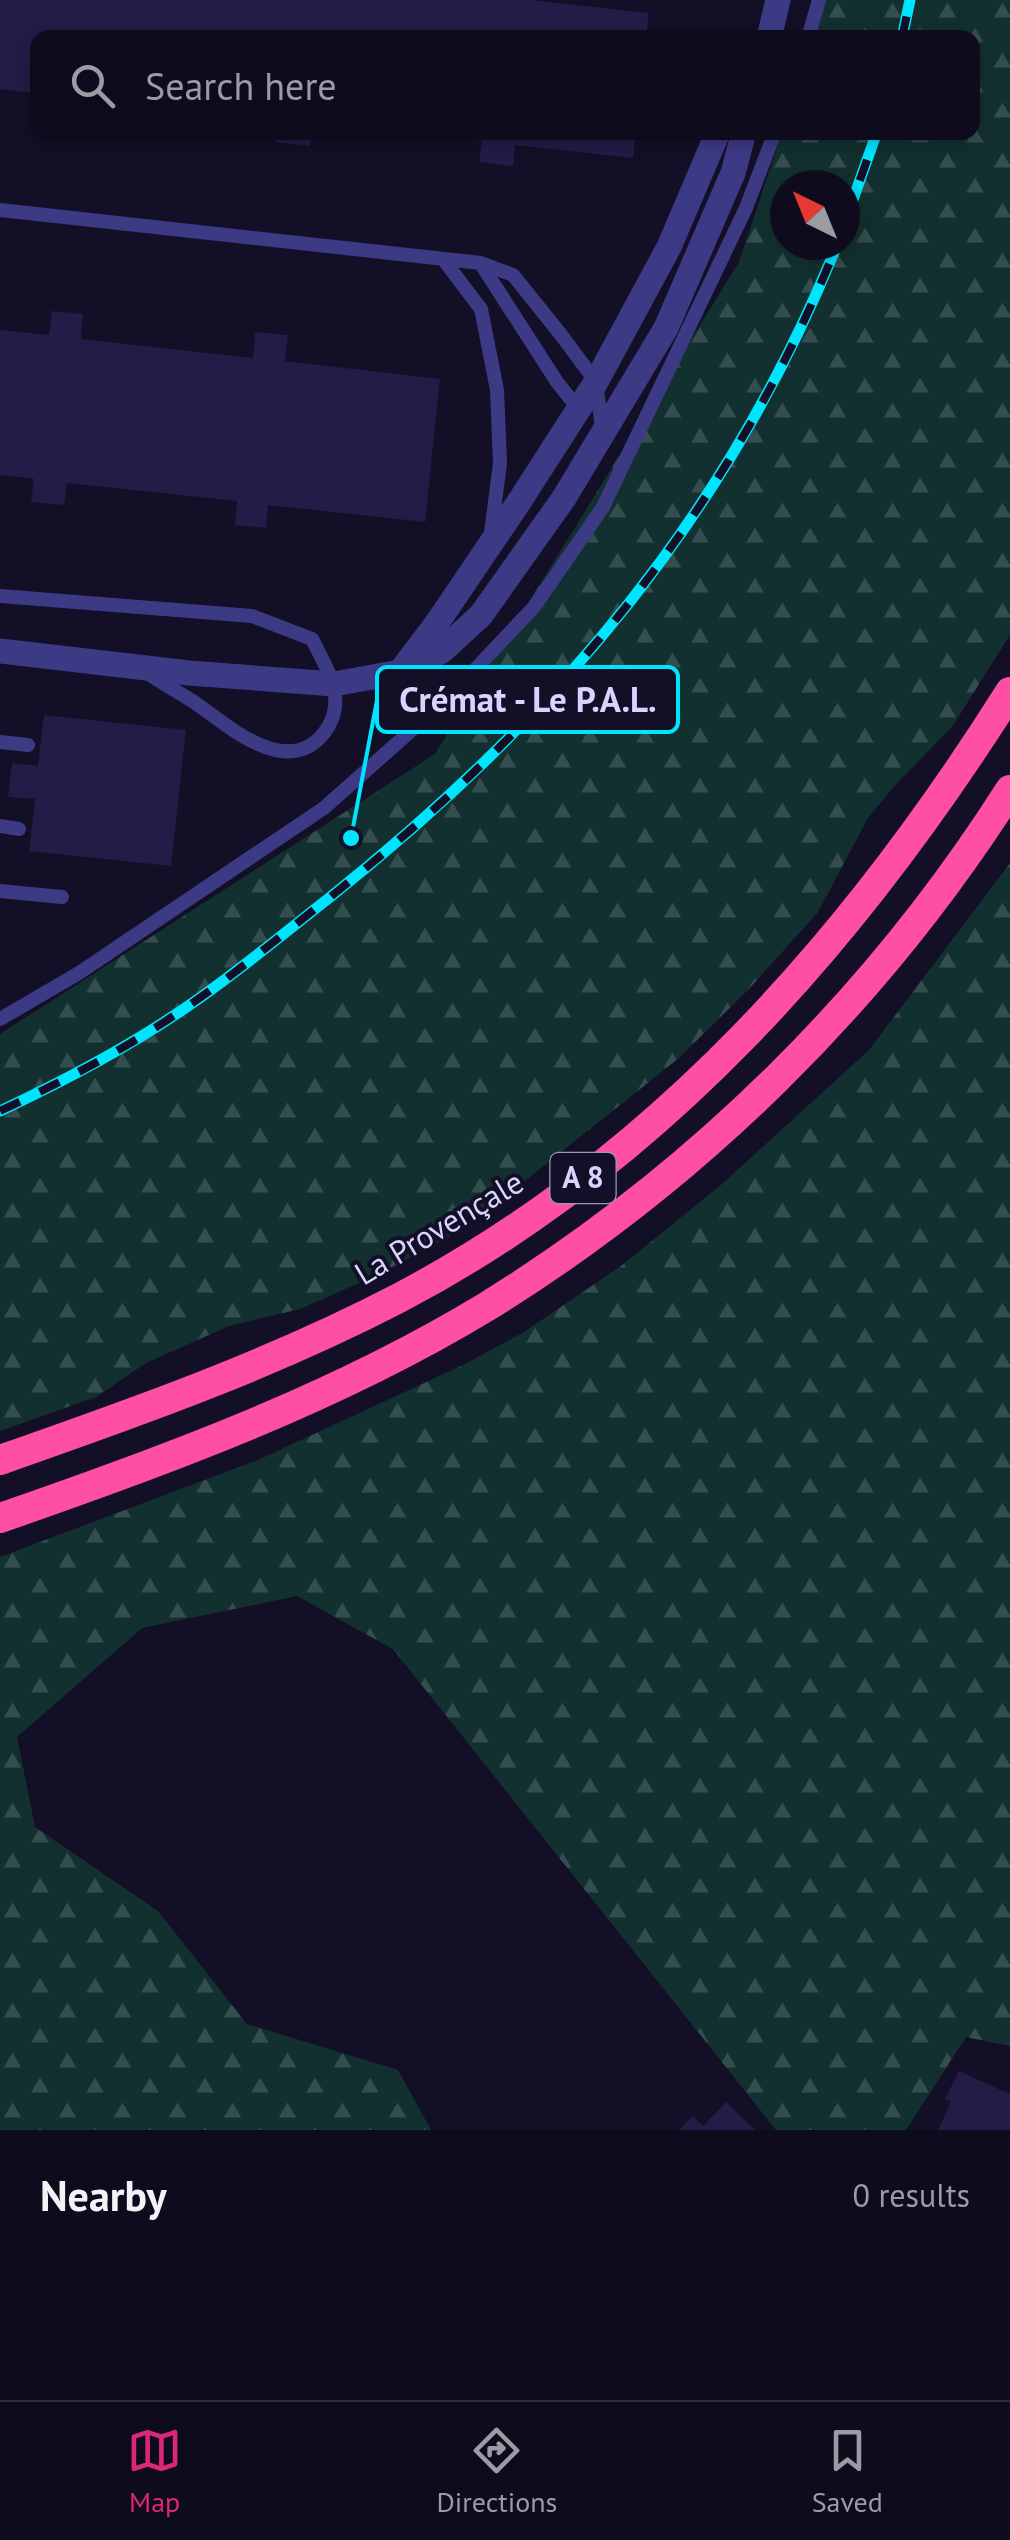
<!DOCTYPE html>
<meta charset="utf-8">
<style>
:root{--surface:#0e0b1c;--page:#1c1929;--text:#f1f3f6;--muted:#9b9ba3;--line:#2e2b3b;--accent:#db2777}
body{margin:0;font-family:"PT Sans",sans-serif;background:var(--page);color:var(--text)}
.compass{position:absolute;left:770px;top:170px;width:90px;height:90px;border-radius:50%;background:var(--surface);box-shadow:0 5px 15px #0003;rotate:317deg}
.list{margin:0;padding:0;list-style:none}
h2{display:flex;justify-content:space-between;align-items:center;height:130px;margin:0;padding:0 40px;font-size:42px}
h2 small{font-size:32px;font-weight:400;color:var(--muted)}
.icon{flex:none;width:55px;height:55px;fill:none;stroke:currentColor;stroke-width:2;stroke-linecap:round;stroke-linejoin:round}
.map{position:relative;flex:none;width:1010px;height:2130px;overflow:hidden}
.search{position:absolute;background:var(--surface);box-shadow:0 5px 15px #0003;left:30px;right:30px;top:30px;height:110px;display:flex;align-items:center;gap:25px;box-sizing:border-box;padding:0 35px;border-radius:20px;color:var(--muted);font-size:38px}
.sheet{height:270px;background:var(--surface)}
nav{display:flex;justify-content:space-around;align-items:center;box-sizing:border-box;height:140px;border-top:2px solid var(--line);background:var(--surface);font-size:28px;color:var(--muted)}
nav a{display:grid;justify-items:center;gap:5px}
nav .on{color:var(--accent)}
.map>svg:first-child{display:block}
.forest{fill:url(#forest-firs);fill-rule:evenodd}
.building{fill:#241b47}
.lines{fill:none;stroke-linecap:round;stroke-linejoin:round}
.service{stroke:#3d3a85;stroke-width:14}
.minor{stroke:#3d3a85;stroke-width:25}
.motorway{stroke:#ff4fa3;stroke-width:30}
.rail-casing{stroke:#00e5ff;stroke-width:11}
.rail{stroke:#130f26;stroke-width:8;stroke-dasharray:22;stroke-linecap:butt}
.labels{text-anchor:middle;stroke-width:8;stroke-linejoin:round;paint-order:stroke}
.shield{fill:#130f26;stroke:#9e99be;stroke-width:2.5}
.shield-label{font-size:30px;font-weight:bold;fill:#d9d4ff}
.street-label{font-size:32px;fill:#d9d4ff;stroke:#130f26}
.leader{fill:none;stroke:#00e5ff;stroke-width:4}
.callout-dot{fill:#00e5ff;stroke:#130f26;stroke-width:4}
.callout{fill:#130f26;stroke:#00e5ff;stroke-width:4}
.callout-label{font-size:35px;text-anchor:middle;font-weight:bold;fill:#d9d4ff}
</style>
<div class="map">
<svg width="1010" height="2130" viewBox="0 0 1010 2130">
<defs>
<pattern id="forest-firs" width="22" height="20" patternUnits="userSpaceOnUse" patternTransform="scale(2.5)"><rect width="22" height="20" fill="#12302f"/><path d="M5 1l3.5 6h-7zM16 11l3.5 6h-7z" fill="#344d4e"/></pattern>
</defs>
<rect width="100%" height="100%" fill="#130f26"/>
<g class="forest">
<path d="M825 0H1010V635L952 727 897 783 868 818 818 912 748 990 679 1058 500 1201 444 1240 375 1276 300 1309 229 1326 146 1363 96 1397 0 1431V1034L435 754 739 262 782 133 972 132V38L813 37ZM785 185H845V245H785Z"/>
<polygon points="1010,863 1010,2046 966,2037 906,2130 776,2130 393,1649 297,1596 142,1628 17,1737 35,1827 158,1911 247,2024 398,2070 431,2130 0,2130 0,1557 258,1460 463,1365 524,1332 621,1266 722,1184 869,1050"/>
</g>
<g class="building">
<polygon points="0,0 532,0 649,13 646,38 38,38 38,94 0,89"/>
<polygon points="277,132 311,132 310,146 276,142"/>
<polygon points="425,132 636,132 633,158 515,145 513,166 479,162 482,141 425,135"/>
<polygon points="52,311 83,314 81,339 253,358 255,332 288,335 285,361 440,379 425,522 268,505 266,528 235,525 237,501 67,483 64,505 31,502 34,479 0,475 0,330 49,335"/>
<polygon points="44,715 186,730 171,866 29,851 35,799 8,797 12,763 38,766"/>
<polygon points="959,2071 1010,2094 1010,2130 938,2130 951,2102 945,2099"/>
<polygon points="726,2102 755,2130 679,2130 693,2116 703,2126"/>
</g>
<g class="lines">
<g class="service">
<polyline points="808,38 819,0"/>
<polyline points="0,210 481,263 513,275 562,336 596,382 602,428"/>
<polyline points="443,259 481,309 497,390 500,463 491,533"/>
<polyline points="481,264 557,382 580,411"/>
<path d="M0 596 252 616 312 639C327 669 349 701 324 733 287 780 227 725 194 702 178 692 162 683 147 673"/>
<polyline points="0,742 28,745"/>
<polyline points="0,826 19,829"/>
<polyline points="0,891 62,897"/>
<polyline points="0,1019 79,973 324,808 449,697 534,607 603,507 746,208 775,132"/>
</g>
<g class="minor">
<polyline points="769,38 778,0"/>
<polyline points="0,651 189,673 334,684 400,672 442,651 481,615 564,498 666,328 733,173 744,132"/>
<polyline points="403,668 437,623 517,505 596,382 669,247 718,132"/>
</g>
<g class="motorway">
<path d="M0 1460C137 1412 270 1365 399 1298 660 1161 855 938 1010 692"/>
<path d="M0 1518C165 1461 336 1398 486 1307 697 1177 877 999 1010 790"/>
</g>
<defs>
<g id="rail">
<polyline points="902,38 910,0"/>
<polyline points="845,222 877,132"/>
<path d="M0 1111C66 1080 131 1046 191 1004 239 971 283 934 329 898 556 717 727 517 837 245"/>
</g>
</defs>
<use href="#rail" class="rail-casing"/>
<use href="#rail" class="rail"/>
</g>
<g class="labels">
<rect class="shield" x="550.5" y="1153" width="65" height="50" rx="8"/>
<g class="shield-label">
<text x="583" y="1188">A 8</text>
</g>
<g class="street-label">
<text transform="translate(439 1228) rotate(-31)" y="11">La Provençale</text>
</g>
</g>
<path class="leader" d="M351 838L377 700"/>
<circle class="callout-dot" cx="351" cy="838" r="10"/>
<rect class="callout" x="377" y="667" width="301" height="65" rx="10"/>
<g class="callout-label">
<text x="528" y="712">Crémat - Le P.A.L.</text>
</g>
</svg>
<svg class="compass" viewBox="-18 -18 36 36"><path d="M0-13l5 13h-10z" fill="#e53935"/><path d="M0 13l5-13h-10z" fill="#9b9ba3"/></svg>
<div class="search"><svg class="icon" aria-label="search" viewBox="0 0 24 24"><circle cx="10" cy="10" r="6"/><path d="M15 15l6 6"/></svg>Search here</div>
</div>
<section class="sheet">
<h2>Nearby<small>0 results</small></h2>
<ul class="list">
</ul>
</section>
<nav>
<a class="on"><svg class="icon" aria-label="map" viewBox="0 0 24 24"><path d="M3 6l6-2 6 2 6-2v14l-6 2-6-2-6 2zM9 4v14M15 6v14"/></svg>Map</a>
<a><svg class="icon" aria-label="directions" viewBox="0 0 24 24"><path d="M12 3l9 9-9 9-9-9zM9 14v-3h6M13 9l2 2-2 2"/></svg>Directions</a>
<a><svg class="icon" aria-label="saved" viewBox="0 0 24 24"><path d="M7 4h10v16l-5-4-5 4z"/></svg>Saved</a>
</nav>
